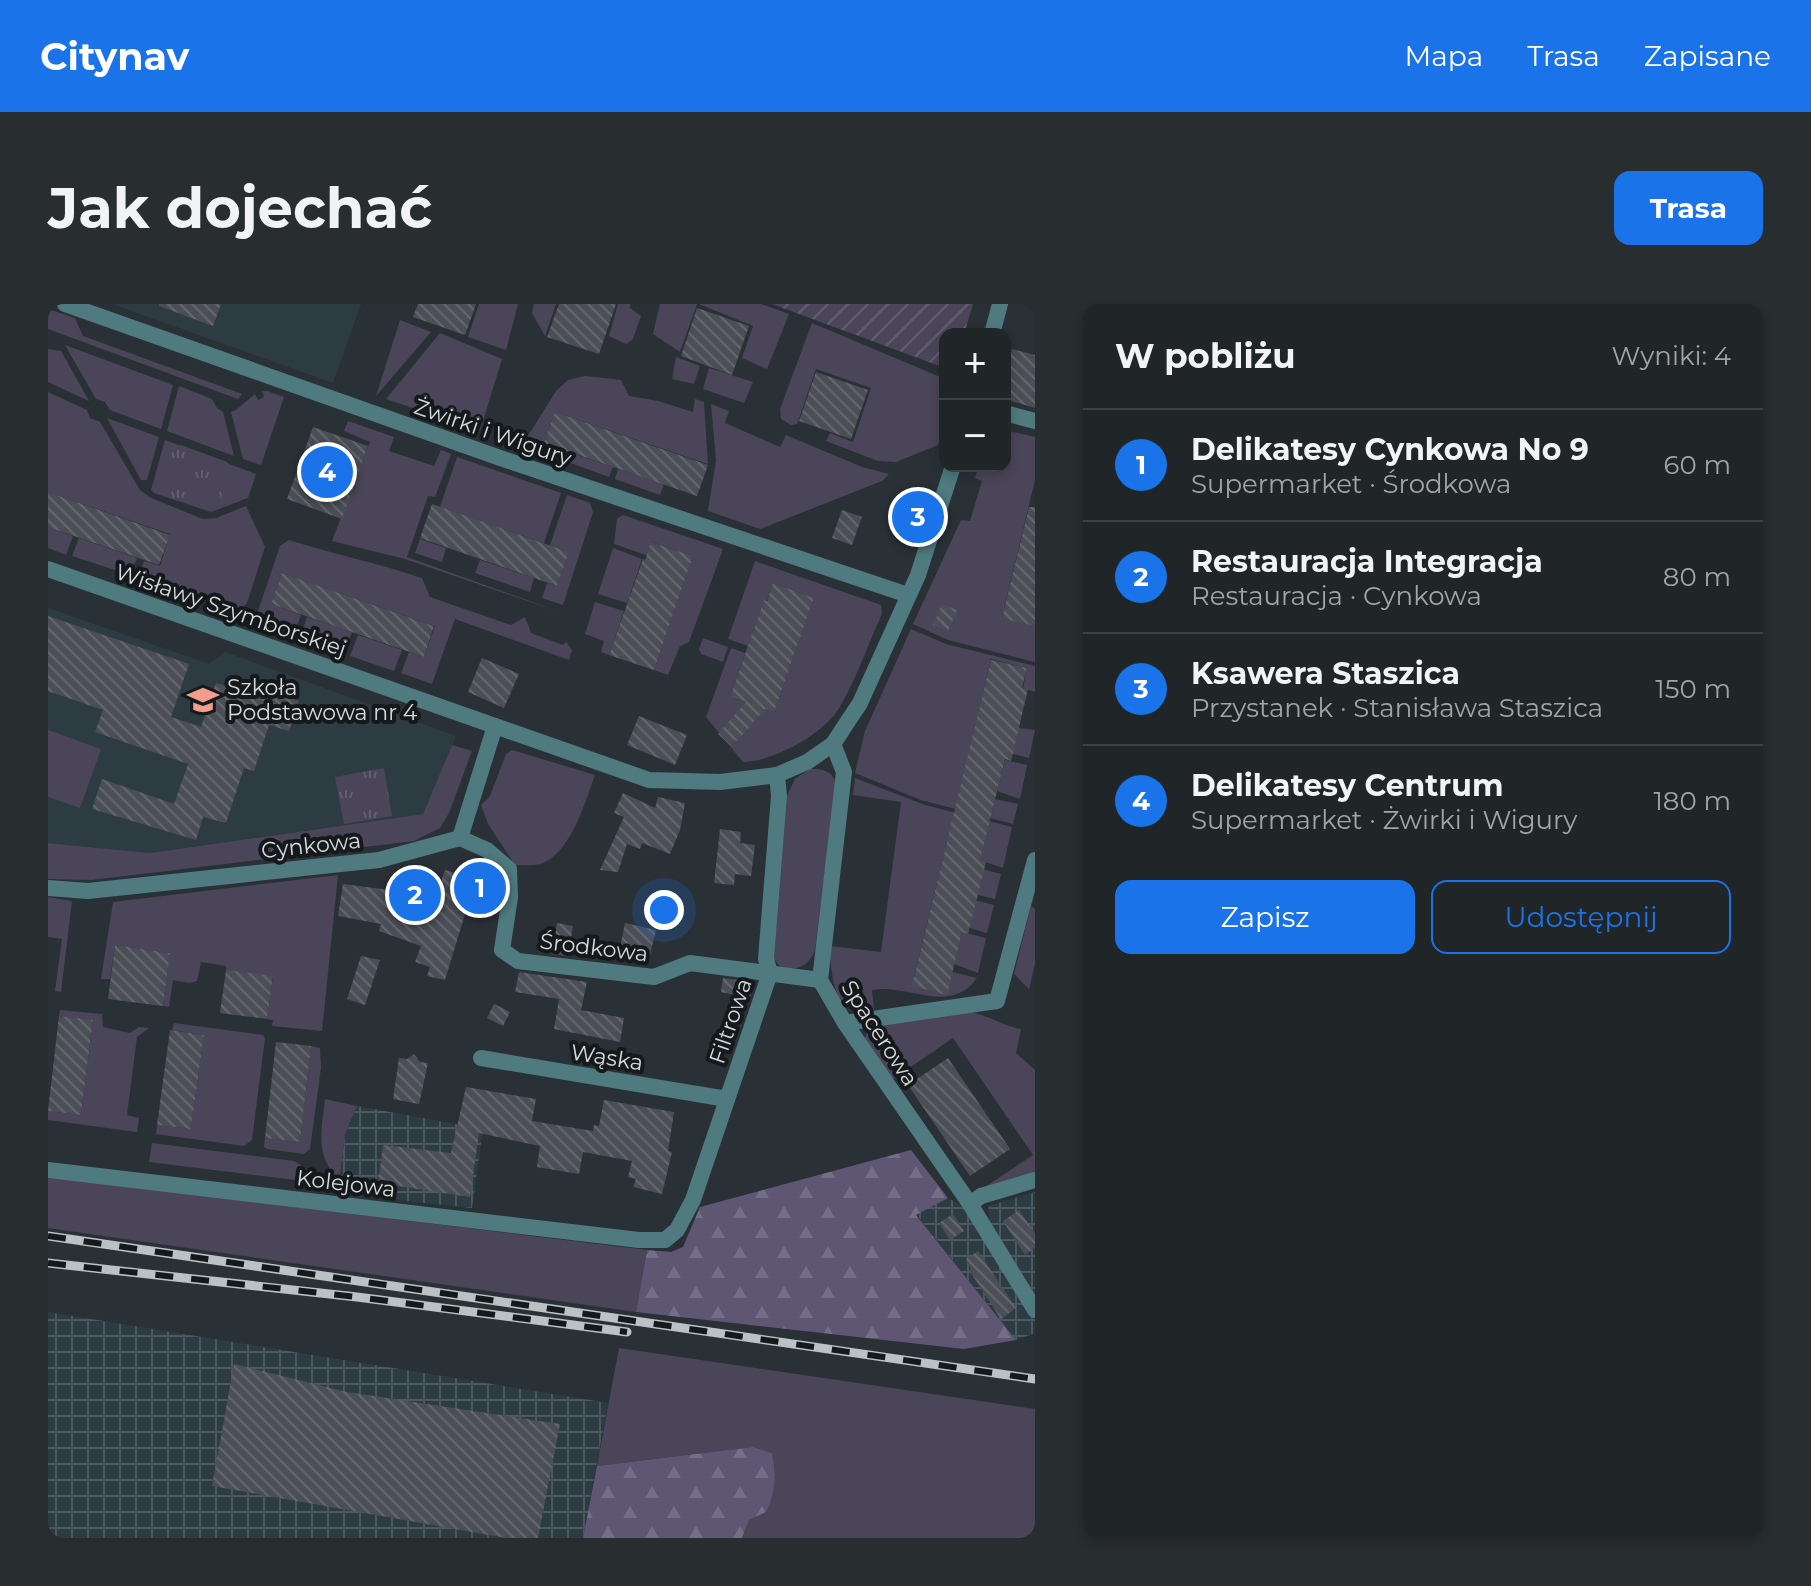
<!DOCTYPE html>
<html lang="pl">
<meta charset="utf-8">
<style>
:root{--surface:#202528;--page:#282d30;--text:#f1f3f6;--muted:#a2a5a8;--line:#3d4245;--accent:#1a73e8}
body{margin:0;font-family:Montserrat,sans-serif;background:var(--page);color:var(--text)}
.controls{position:absolute;right:24px;top:24px;display:grid;overflow:hidden;border-radius:16px;box-shadow:0 4px 12px #0003}
.controls button{width:72px;height:72px;display:grid;place-items:center;padding:0;border:0;border-bottom:2px solid var(--line);background:var(--surface);color:var(--text);font:40px sans-serif}
.you{position:absolute;left:616px;top:606px;width:28px;height:28px;margin:-20px;border:6px solid #fff;border-radius:50%;background:#1a73e8;box-shadow:0 0 0 12px #1a73e833}
.badge{display:grid;place-items:center;width:52px;height:52px;border-radius:50%;background:var(--accent);color:#fff;font-size:26px;font-weight:700}
.pin{position:absolute;translate:-50% -50%;border:4px solid #fff;box-shadow:0 2px 8px #0006}
.list{margin:0;padding:0;list-style:none}
h2{display:flex;justify-content:space-between;align-items:center;height:104px;margin:0;padding:0 32px;font-size:34px}
h2 small{font-size:26px;font-weight:400;color:var(--muted)}
.list li{display:grid;grid-template-columns:52px 1fr auto;gap:24px;align-items:center;box-sizing:border-box;height:112px;padding:0 32px;border-top:2px solid var(--line)}
.list b{display:block;font-size:30px;white-space:nowrap}
.list p{margin:0;font-size:26px;white-space:nowrap;color:var(--muted)}
.list em{font-size:26px;font-style:normal;color:var(--muted)}
.actions{display:flex;gap:16px;padding:24px 32px}
.actions a{flex:1;padding:18px 0;border:2px solid var(--accent);border-radius:16px;text-align:center;font-size:28px;color:var(--accent)}
.actions .main{background:var(--accent);color:#fff}
.map{position:relative;flex:none;width:987px;height:1234px;overflow:hidden;border-radius:16px}
header{display:flex;align-items:center;gap:48px;box-sizing:border-box;height:112px;padding:0 40px;background:var(--accent);color:#fff}
header strong{font-size:38px}
nav{display:flex;gap:44px;margin-inline-start:auto;font-size:28px}
.intro{display:flex;align-items:center;justify-content:space-between;box-sizing:border-box;height:192px;padding:0 48px}
h1{margin:0;font-size:56px}
.button{padding:20px 36px;border-radius:16px;background:var(--accent);color:#fff;font-size:28px;font-weight:700}
main{display:flex;gap:48px;padding:0 48px}
aside{flex:1;background:var(--surface);border-radius:16px;box-shadow:0 4px 12px #0003}
.map>svg:first-child{display:block}
.built{fill:#2d3b43}
.industrial{fill:url(#industrial-grid)}
.grass{fill:#4b4559}
.forest{fill:url(#forest-firs)}
.park{fill:url(#park-tufts)}
.garden{fill:url(#garden-furrows)}
.building{fill:url(#building-back-hatch)}
.lines{fill:none;stroke-linecap:round;stroke-linejoin:round}
.street{stroke:#4f7a80;stroke-width:16}
.rail-casing{stroke:#bbc1c4;stroke-width:9}
.rail{stroke:#15191b;stroke-width:6;stroke-dasharray:18;stroke-linecap:butt}
.labels{text-anchor:middle;stroke-width:8;stroke-linejoin:round;paint-order:stroke}
.street-label{font-size:22px;fill:#d5dadd;stroke:#15191b}
.poi-label{font-size:22px;fill:#d5dadd;stroke:#15191b;text-anchor:start}
</style>
<header>
<strong>Citynav</strong>
<nav><a>Mapa</a><a>Trasa</a><a>Zapisane</a></nav>
</header>
<div class="intro"><h1>Jak dojechać</h1><a class="button">Trasa</a></div>
<main>
<div class="map">
<svg width="987" height="1234" viewBox="0 0 987 1234">
<defs>
<pattern id="industrial-grid" width="8" height="8" patternUnits="userSpaceOnUse" patternTransform="scale(2)"><rect width="8" height="8" fill="#2d3b43"/><path d="M0 4h8M4 0v8" fill="none" stroke="#4b575e"/></pattern>
<pattern id="forest-firs" width="22" height="20" patternUnits="userSpaceOnUse" patternTransform="scale(2)"><rect width="22" height="20" fill="#5f5674"/><path d="M5 1l3.5 6h-7zM16 11l3.5 6h-7z" fill="#756e87"/></pattern>
<pattern id="park-tufts" width="24" height="20" patternUnits="userSpaceOnUse" patternTransform="scale(2)"><rect width="24" height="20" fill="#4b4559"/><path d="M3 7l-1-3M5 7V3M7 7l1-3M15 17l-1-3M17 17v-4M19 17l1-3" fill="none" stroke="#645f70"/></pattern>
<pattern id="garden-furrows" width="10" height="10" patternUnits="userSpaceOnUse" patternTransform="scale(2)"><rect width="10" height="10" fill="#4b4559"/><path d="M-1 1l2-2M0 10L10 0M9 11l2-2" fill="none" stroke="#645f70"/></pattern>
<pattern id="building-back-hatch" width="6" height="6" patternUnits="userSpaceOnUse" patternTransform="scale(2)"><rect width="6" height="6" fill="#4b4e56"/><path d="M-1 5l2 2M0 0l6 6M5-1l2 2" fill="none" stroke="#64676e"/></pattern>
</defs>
<rect width="100%" height="100%" fill="#2a3136"/>
<g class="built">
<polygon points="64,0 313,0 285,79"/>
<polygon points="0,304 161,360 177,348 408,432 375,510 102,549 0,539"/>
</g>
<g class="industrial">
<polygon points="309,802 435,825 424,904 290,890 297,830"/>
<polygon points="987,888 987,1029 968,1036 868,910 900,894 942,916 940,902"/>
<polygon points="0,1008 560,1099 535,1234 0,1234"/>
</g>
<g class="grass">
<polygon points="431,0 470,0 458,46 420,33"/>
<polygon points="486,0 508,0 497,32 484,9"/>
<polygon points="570,0 582,0 582,4 593,12 585,35 578,40 561,32"/>
<polygon points="612,0 649,0 632,48 605,30"/>
<polygon points="651,0 713,0 741,10 719,65 694,54 705,22"/>
<polygon points="0,5 27,14 35,32 194,90 190,95 0,25"/>
<polygon points="352,16 383,28 328,92"/>
<polygon points="764,19 897,75 897,118 890,141 848,158 830,157 778,137 782,129 805,138 823,84 768,65 749,120 743,121 733,115 732,105"/>
<polygon points="392,29 454,55 432,127 338,95"/>
<polygon points="17,41 125,81 113,125 62,106 57,98 48,95"/>
<polygon points="0,45 13,47 41,97 0,78"/>
<polygon points="628,53 652,62 646,80 624,75"/>
<polygon points="661,64 705,78 696,99 655,85"/>
<polygon points="537,72 573,76 581,92 610,97 645,108 647,95 656,98 660,160 507,108 496,139 515,146 512,156 473,143 508,87 520,76"/>
<polygon points="131,82 164,95 169,104 175,108 186,152 119,127"/>
<polygon points="214,87 219,87 236,93 213,161 195,155 183,108 188,106 207,90 210,96 216,93"/>
<polygon points="0,88 39,106 42,114 52,118 92,186 103,194 155,215 168,214 198,202 217,243 199,299 190,308 90,274 96,257 112,262 122,230 0,188"/>
<polygon points="663,100 681,107 677,119 732,143 738,131 814,163 841,170 834,177 712,225 660,207 668,156"/>
<polygon points="59,114 111,133 99,176 93,176"/>
<polygon points="300,117 346,133 341,147 386,162 393,146 403,150 387,193 380,192 359,253 512,308 357,255 284,237 322,138 296,127"/>
<polygon points="957,126 987,133 987,176 954,313 987,322 987,358 900,336 865,320 913,216 922,217 934,177 927,174 931,162 957,162"/>
<polygon points="117,136 208,170 200,194 163,208 106,189 103,186"/>
<polygon points="520,148 565,163 561,173 517,157"/>
<polygon points="409,153 513,189 496,239 392,203"/>
<polygon points="570,165 616,180 612,191 567,175"/>
<polygon points="519,191 542,199 545,208 515,301 494,294 499,279 509,282 521,248 502,241"/>
<polygon points="575,211 675,245 641,338 632,342 620,371 606,366 645,252 604,238 598,251 566,240 569,215"/>
<polygon points="0,223 25,232 18,251 0,244"/>
<polygon points="31,234 89,254 82,271 24,252"/>
<polygon points="372,235 398,244 394,258 367,249"/>
<path d="M241 236C285 250 330 259 374 274L382 293 463 321 477 313 483 329 515 341 518 338 524 346 521 356 407 315 384 380 353 369 361 348 376 353 387 322 234 269 223 300 253 311 245 332 209 319 210 307 232 242Z"/>
<polygon points="565,244 594,255 579,299 550,290"/>
<polygon points="432,256 486,274 482,288 427,269"/>
<path d="M707 257 833 301 834 310C821 338 806 381 790 406 772 432 726 457 695 458L658 413 683 344 697 349 682 393 726 408 766 294 725 279 719 296H716L700 342 680 335Z"/>
<polygon points="547,298 576,307 561,351 553,348 556,337 537,330"/>
<polygon points="259,313 304,328 296,350 252,334"/>
<polygon points="863,325 898,340 987,362 987,388 975,384 979,364 943,355 909,500 944,508 947,495 970,500 965,520 873,496 807,469 817,427"/>
<polygon points="310,331 354,346 346,367 302,352"/>
<polygon points="655,334 680,343 675,358 653,350 651,345"/>
<polygon points="965,423 987,426 981,454 965,450"/>
<polygon points="0,426 53,445 32,504 0,493"/>
<polygon points="404,441 424,447 401,509 392,524 366,537 44,576 0,575 0,539 102,549 375,510"/>
<path d="M464 446 547 471C537 498 523 550 492 560 484 562 475 561 467 561L440 520 433 501 442 492 458 450Z"/>
<polygon points="957,456 979,461 972,495 949,487"/>
<path d="M762 465C775 465 783 466 788 479L767 646C761 662 749 667 733 664L726 655 739 492 747 475Z"/>
<path d="M807 474 877 501 964 523 955 564 932 556 936 537 901 529 866 673 901 682 904 668 929 674C902 712 859 679 824 686L826 707C783 712 785 674 781 642L833 648 853 498 805 491Z"/>
<polygon points="930,564 953,570 947,595 930,591"/>
<polygon points="290,571 274,727 224,722 225,716 219,715 225,673 178,666 178,662 153,658 149,677 141,679 125,676 121,703 115,702 122,649 67,641 62,675 53,675 65,598"/>
<polygon points="0,593 24,597 13,688 7,687 14,635 0,633"/>
<polygon points="922,595 946,601 939,629 922,624"/>
<polygon points="983,602 987,605 987,660 981,685 966,670"/>
<polygon points="914,628 938,634 930,669 906,660"/>
<polygon points="12,706 54,710 55,723 82,729 91,723 101,724 89,733 79,811 91,814 89,828 0,816 0,807 33,811 45,717 11,712"/>
<path d="M922 708C940 711 955 722 973 725L968 749 987 766V869L937 883 985 851 905 734 845 775 816 735 825 720Z"/>
<polygon points="126,719 215,731 217,734 204,836 196,842 108,830 109,821 143,825 156,731 124,726"/>
<polygon points="263,742 272,744 273,764 262,845 256,850 219,845 216,843 217,834 252,838"/>
<path d="M277 795 309 802 297 830 292 872 287 871C267 849 274 823 277 795Z"/>
<polygon points="104,839 246,857 262,867 264,878 101,858"/>
<polygon points="0,874 50,879 599,946 588,1008 0,924"/>
<polygon points="571,1044 987,1105 987,1234 694,1234 701,1216 718,1208 724,1149 705,1143 549,1162"/>
</g>
<g class="forest">
<polygon points="863,846 900,894 868,911 968,1036 916,1045 588,1008 599,946 623,948 635,943 652,903"/>
<path d="M705 1143 724 1149C728 1172 728 1187 718 1208L701 1216 694 1234H535L549 1162Z"/>
</g>
<g class="park">
<polygon points="133,141 179,158 183,165 170,202 161,207 116,192 113,187 125,145"/>
<polygon points="336,464 344,512 296,520 287,473"/>
</g>
<polygon class="garden" points="724,0 925,0 916,30 897,30 897,64"/>
<g class="building">
<polygon points="111,0 173,0 165,22 111,2"/>
<polygon points="370,0 428,0 417,31 365,13"/>
<polygon points="511,0 568,0 551,50 499,33"/>
<polygon points="649,4 701,22 684,71 633,52"/>
<polygon points="964,45 987,51 987,104 957,95 957,73"/>
<polygon points="768,68 820,86 803,135 751,117"/>
<polygon points="507,108 660,161 649,192 496,139"/>
<polygon points="265,123 320,142 294,215 239,195"/>
<polygon points="0,188 122,231 111,261 0,223"/>
<polygon points="384,200 521,248 509,282 372,234"/>
<polygon points="981,203 987,203 987,322 954,314"/>
<polygon points="794,206 814,213 804,241 784,234"/>
<polygon points="603,238 645,252 606,366 561,351 595,255 597,256"/>
<polygon points="234,269 386,322 376,353 223,300"/>
<polygon points="725,279 766,294 726,408 717,405 689,437 687,436 682,441 670,430 698,398 682,393 716,296 719,297"/>
<polygon points="894,300 909,306 900,327 885,321"/>
<polygon points="0,312 141,360 123,413 153,423 168,379 188,385 191,377 251,397 241,427 221,421 206,467 196,464 178,519 155,513 148,536 44,505 54,475 126,500 140,460 47,428 55,406 0,387"/>
<polygon points="434,354 471,370 456,404 420,388"/>
<polygon points="943,356 979,364 974,384 980,385 965,449 963,457 957,455 932,556 938,558 920,630 914,628 899,691 864,682"/>
<polygon points="591,412 639,431 627,461 579,441"/>
<polygon points="575,489 607,504 610,493 637,499 632,526 622,550 594,539 592,545 579,540 570,568 552,566 576,513 566,509"/>
<polygon points="672,525 693,528 692,539 707,541 703,572 687,570 686,581 666,579"/>
<polygon points="397,566 451,580 451,592 450,600 438,597 435,604 420,600 397,676 379,672 382,663 367,658 373,642 331,627 333,620 290,612 295,580 349,587 350,579 388,592"/>
<polygon points="509,619 525,622 520,652 503,650"/>
<polygon points="577,619 608,626 601,655 571,648"/>
<polygon points="67,641 122,649 115,702 60,695"/>
<polygon points="313,652 332,656 317,701 299,695"/>
<polygon points="178,666 225,672 219,715 172,709"/>
<polygon points="471,668 539,678 533,706 576,714 572,738 506,725 511,695 467,688"/>
<polygon points="675,674 705,678 702,694 673,688"/>
<polygon points="446,700 462,708 455,722 439,714"/>
<polygon points="11,712 45,716 33,811 0,807"/>
<polygon points="122,726 156,731 143,825 109,821"/>
<polygon points="228,738 263,742 252,838 217,834"/>
<polygon points="366,750 372,758 380,759 371,800 345,795 351,754 359,755"/>
<polygon points="900,754 962,845 922,872 860,781"/>
<polygon points="418,783 488,795 484,817 545,827 546,821 551,822 556,796 626,808 620,847 624,848 614,890 585,883 588,875 580,873 584,857 535,848 531,870 489,863 492,842 431,829 422,893 330,879 335,841 403,849"/>
<polygon points="971,906 987,929 987,944 977,951 955,917"/>
<polygon points="905,910 916,927 902,936 891,919"/>
<polygon points="930,947 968,1004 953,1015 921,966 923,965 918,955"/>
<polygon points="186,1060 299,1088 512,1120 490,1234 458,1234 164,1182"/>
</g>
<g class="lines">
<g class="street">
<polyline points="17,0 455,155 860,291"/>
<polyline points="944,30 952,0"/>
<polyline points="957,109 987,117"/>
<polyline points="0,265 601,476 672,478 729,471 759,458 785,440 812,399 870,271 905,162"/>
<polyline points="785,440 796,468 772,676 797,719 922,900 987,1006"/>
<polyline points="412,534 439,546 461,565 462,593 454,646 470,657 606,673 642,659 772,676"/>
<polyline points="0,584 40,587 331,556 412,534 447,422"/>
<polyline points="797,719 949,697 987,556"/>
<polyline points="433,754 679,795"/>
<polyline points="0,866 591,936 617,936 629,926 645,896 722,669 718,655 731,492 729,471"/>
<polyline points="922,900 933,892 987,876"/>
</g>
<defs>
<g id="rail">
<polyline points="0,932 987,1075"/>
<polyline points="0,959 309,993 579,1028"/>
</g>
</defs>
<use href="#rail" class="rail-casing"/>
<use href="#rail" class="rail"/>
</g>
<defs>
<symbol id="school-bare" viewBox="-9 -9 18 18"><path d="M0-5L7-2L0 1L-7-2ZM-4 1L0 2.5L4 1V4Q0 6-4 4Z" fill="#f49d8c" stroke="#15191b" stroke-width="2.5" paint-order="stroke"/></symbol>
</defs>
<g fill-rule="evenodd">
<use href="#school-bare" x="133" y="374" width="44" height="44"/>
</g>
<g class="labels">
<g class="street-label">
<text transform="translate(445 128) rotate(19)" y="8">Żwirki i Wigury</text>
<text transform="translate(183 306) rotate(19)" y="8">Wisławy Szymborskiej</text>
<text transform="translate(263 541) rotate(-6)" y="8">Cynkowa</text>
<text transform="translate(546 643) rotate(7)" y="8">Środkowa</text>
<text transform="translate(682 717) rotate(-71)" y="8">Filtrowa</text>
<text transform="translate(832 729) rotate(57)" y="8">Spacerowa</text>
<text transform="translate(559 753) rotate(9)" y="8">Wąska</text>
<text transform="translate(298 879) rotate(7)" y="8">Kolejowa</text>
</g>
<g class="poi-label">
<text x="179" y="391">Szkoła<tspan x="179" dy="25">Podstawowa nr 4</tspan></text>
</g>
</g>
</svg>
<div class="controls">
<button>+</button>
<button>−</button>
</div>
<div class="you"></div>
<div class="pin badge" style="left:432px;top:584px">1</div>
<div class="pin badge" style="left:367px;top:591px">2</div>
<div class="pin badge" style="left:870px;top:213px">3</div>
<div class="pin badge" style="left:279px;top:168px">4</div>
</div>
<aside>
<h2>W pobliżu<small>Wyniki: 4</small></h2>
<ul class="list">
<li><span class="badge">1</span><div><b>Delikatesy Cynkowa No 9</b><p>Supermarket · Środkowa</p></div><em>60 m</em></li>
<li><span class="badge">2</span><div><b>Restauracja Integracja</b><p>Restauracja · Cynkowa</p></div><em>80 m</em></li>
<li><span class="badge">3</span><div><b>Ksawera Staszica</b><p>Przystanek · Stanisława Staszica</p></div><em>150 m</em></li>
<li><span class="badge">4</span><div><b>Delikatesy Centrum</b><p>Supermarket · Żwirki i Wigury</p></div><em>180 m</em></li>
</ul>
<div class="actions"><a class="main">Zapisz</a><a>Udostępnij</a></div>
</aside>
</main>
